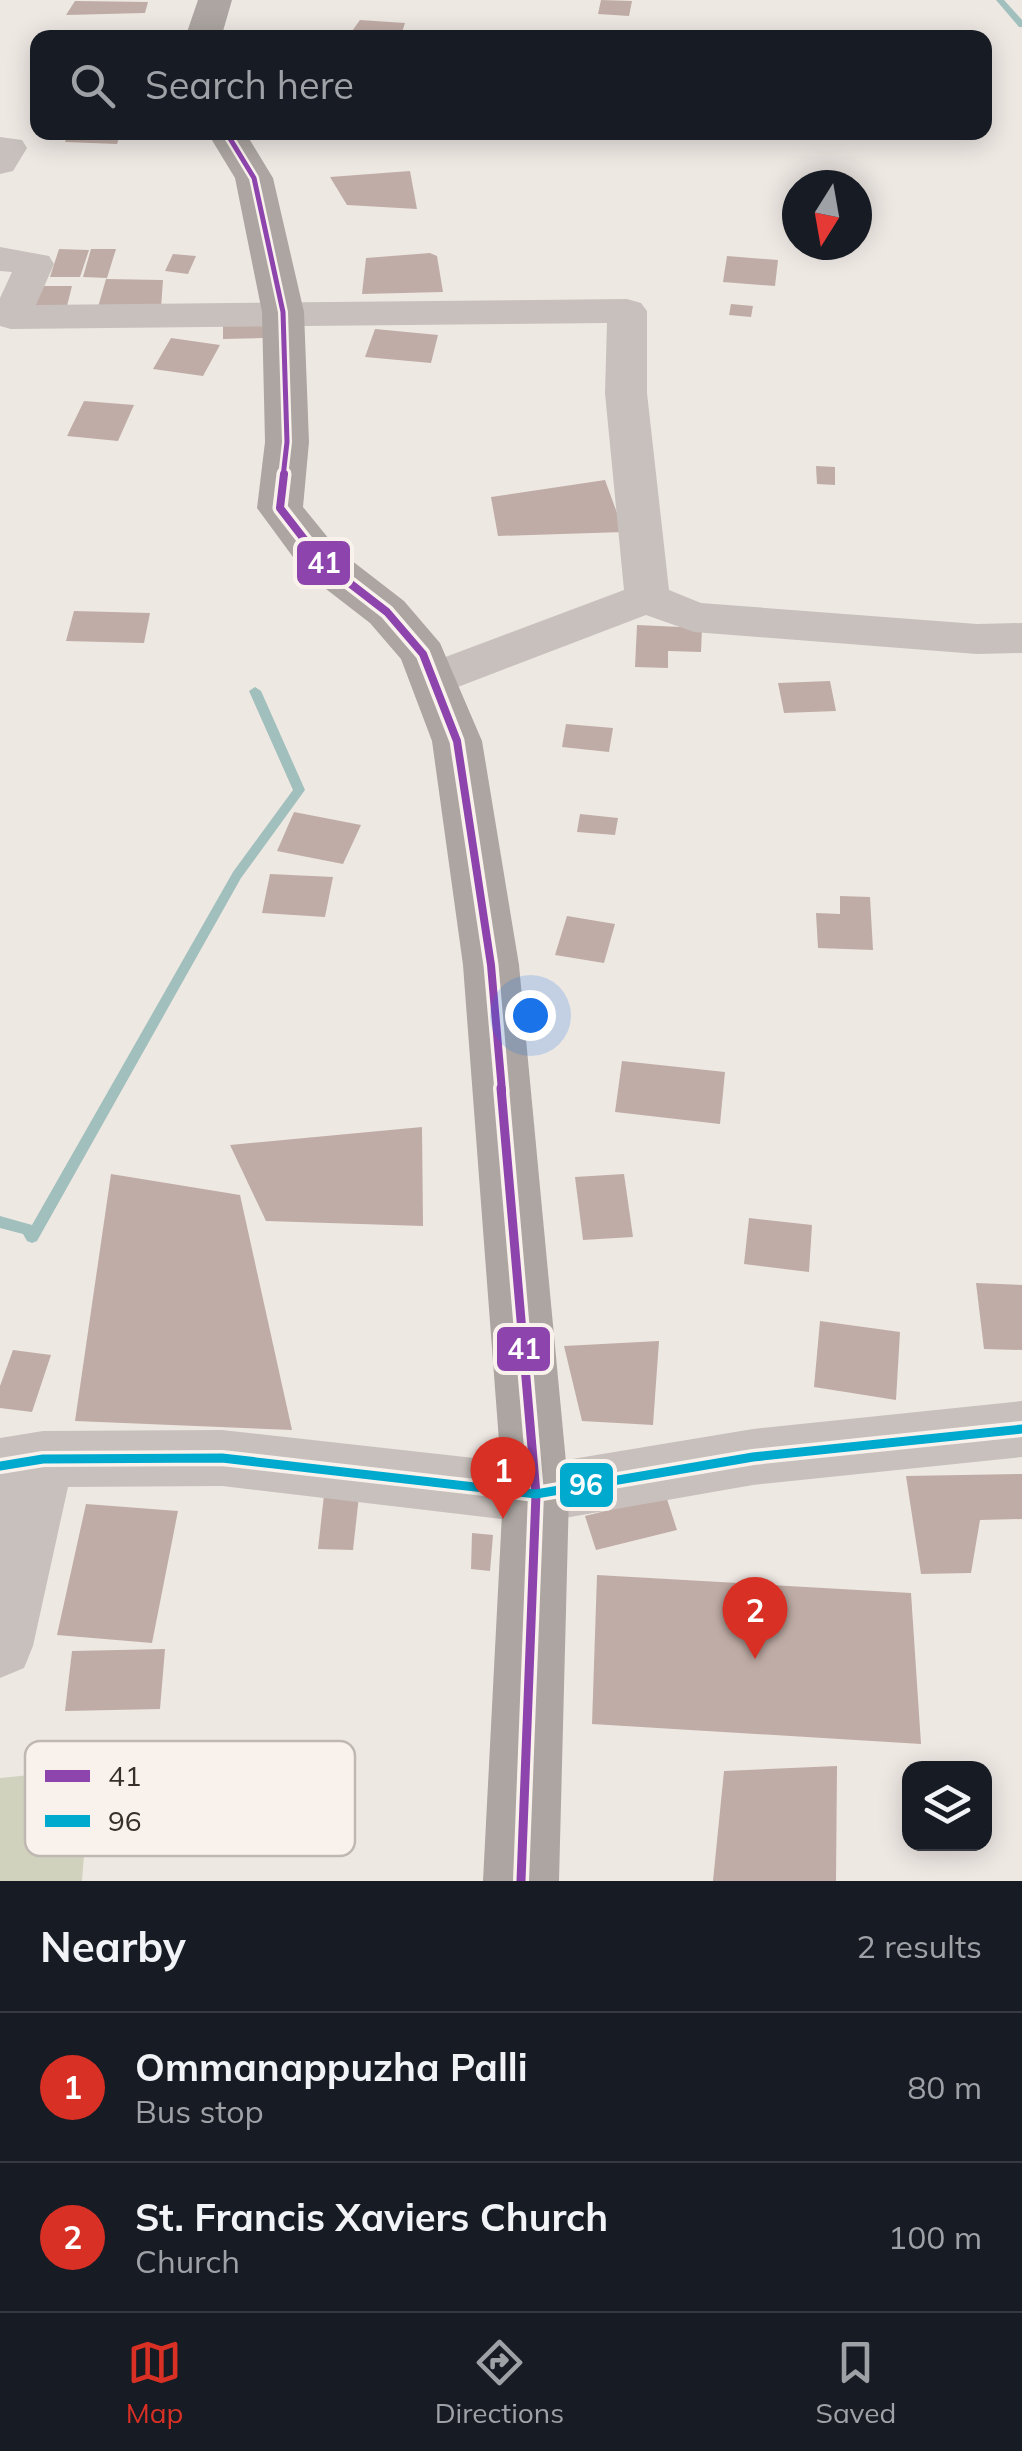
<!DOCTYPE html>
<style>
:root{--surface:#171b24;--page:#20242c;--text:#f1f3f6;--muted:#9ea1a6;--line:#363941;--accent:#d93025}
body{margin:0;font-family:Mulish,sans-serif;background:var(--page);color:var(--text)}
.controls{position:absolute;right:30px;bottom:30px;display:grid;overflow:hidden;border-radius:20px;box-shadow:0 5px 25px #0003}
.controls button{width:90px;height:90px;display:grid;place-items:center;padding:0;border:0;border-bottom:2px solid var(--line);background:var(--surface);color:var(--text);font:50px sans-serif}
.compass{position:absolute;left:782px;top:170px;width:90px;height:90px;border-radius:50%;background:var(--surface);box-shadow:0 5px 25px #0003;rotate:191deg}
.you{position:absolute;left:530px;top:1015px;width:35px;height:35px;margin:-25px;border:8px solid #fff;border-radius:50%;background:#1a73e8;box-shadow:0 0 0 15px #1a73e833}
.badge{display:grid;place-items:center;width:65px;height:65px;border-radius:50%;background:var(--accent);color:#fff;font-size:32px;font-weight:700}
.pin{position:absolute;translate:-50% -82px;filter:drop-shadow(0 2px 5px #0008)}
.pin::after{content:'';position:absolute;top:52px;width:35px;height:30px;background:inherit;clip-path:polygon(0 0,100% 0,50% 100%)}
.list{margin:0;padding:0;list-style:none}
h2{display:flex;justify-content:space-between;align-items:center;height:130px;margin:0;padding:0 40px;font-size:42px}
h2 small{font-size:32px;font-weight:400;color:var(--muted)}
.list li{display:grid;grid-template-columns:65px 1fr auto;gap:30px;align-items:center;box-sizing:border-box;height:150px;padding:0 40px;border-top:2px solid var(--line)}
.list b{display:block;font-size:38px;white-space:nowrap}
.list p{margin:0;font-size:32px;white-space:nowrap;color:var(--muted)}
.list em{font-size:32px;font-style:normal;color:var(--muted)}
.icon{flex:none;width:55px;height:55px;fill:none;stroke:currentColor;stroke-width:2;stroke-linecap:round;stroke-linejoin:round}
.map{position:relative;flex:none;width:1022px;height:1881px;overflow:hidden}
.search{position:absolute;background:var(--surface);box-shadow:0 5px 25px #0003;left:30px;right:30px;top:30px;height:110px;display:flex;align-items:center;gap:25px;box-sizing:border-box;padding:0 35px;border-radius:20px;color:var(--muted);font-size:38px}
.sheet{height:430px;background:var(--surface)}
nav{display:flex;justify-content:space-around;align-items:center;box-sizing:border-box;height:140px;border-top:2px solid var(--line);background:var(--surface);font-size:28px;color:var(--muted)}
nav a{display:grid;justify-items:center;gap:5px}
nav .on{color:var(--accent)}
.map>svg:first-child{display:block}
.green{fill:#d0d2be}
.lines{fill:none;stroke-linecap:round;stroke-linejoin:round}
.stream{fill:#a1bfbc;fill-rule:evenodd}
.building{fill:#c0aca6}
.street{fill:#c7c0bc;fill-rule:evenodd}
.primary{fill:#aca5a1;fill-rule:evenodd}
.bus-1-far2-casing{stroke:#f9f2ec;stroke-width:10}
.bus-1-far1-casing{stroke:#f9f2ec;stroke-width:15}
.bus-1-casing{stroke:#f9f2ec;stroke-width:16}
.bus-2-casing{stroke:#f9f2ec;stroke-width:16}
.bus-1-far2{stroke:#8e44ad;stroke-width:5}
.bus-1-far1{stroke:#8e44ad;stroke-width:8}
.bus-1{stroke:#8e44ad;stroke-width:9}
.bus-2{stroke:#00a9ce;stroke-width:9}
.key{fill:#f9f2ec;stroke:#bfb7b2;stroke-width:2.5}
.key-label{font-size:28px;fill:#382e2a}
.line-badge{stroke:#f9f2ec;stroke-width:4}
.badge-label{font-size:28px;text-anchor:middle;font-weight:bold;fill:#fff}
</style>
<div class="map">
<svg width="1022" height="1881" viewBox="0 0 1022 1881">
<rect width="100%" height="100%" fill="#eee8e3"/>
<polygon class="green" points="91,1769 82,1881 0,1881 0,1778"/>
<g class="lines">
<g class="stream">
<polygon points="996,0 1004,0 1022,20 1022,27 1019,27"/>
<polygon points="255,687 261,691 305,790 241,878 37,1241 32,1243 27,1241 23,1234 0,1228 0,1216 32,1225 233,872 293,790 249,691"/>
</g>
</g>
<g class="building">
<polygon points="601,0 632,1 629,16 598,14"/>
<polygon points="75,1 148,2 145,13 66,15"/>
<polygon points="360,20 405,23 400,38 347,38"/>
<polygon points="69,132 121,132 117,144 65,142"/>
<polygon points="410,171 417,209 347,205 330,177"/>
<polygon points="59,249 89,250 80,277 50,277"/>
<polygon points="91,249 116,249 107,278 83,277"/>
<polygon points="430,253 437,256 443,292 362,294 366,258"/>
<polygon points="173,254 196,256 188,274 165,271"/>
<polygon points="727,256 778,260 775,286 723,282"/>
<polygon points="106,279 163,280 161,308 98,307"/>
<polygon points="39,286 72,286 67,306 34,305"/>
<polygon points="731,304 753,306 751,317 729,315"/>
<polygon points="263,321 263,338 223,339 223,322"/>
<polygon points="375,329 438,335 431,363 365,357"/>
<polygon points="171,338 220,345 203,376 153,369"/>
<polygon points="84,401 134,405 118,441 67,436"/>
<polygon points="816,466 835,467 835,485 817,484"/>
<polygon points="605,480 624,532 498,536 491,497"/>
<polygon points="74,611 150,613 144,643 66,641"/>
<polygon points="637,625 702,628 701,652 668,651 668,668 635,667"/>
<polygon points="830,681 836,711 784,713 778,683"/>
<polygon points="566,724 613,728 609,752 562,747"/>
<polygon points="294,812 361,825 343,864 277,851"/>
<polygon points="580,814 618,818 615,835 577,832"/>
<polygon points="270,874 333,877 325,917 262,913"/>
<polygon points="840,896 870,897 873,950 818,948 816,913 840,914"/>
<polygon points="567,916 615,924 604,963 555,955"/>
<polygon points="622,1061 725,1072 720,1124 615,1112"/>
<polygon points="422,1127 423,1226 266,1221 230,1145"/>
<polygon points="111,1174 240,1195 292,1430 75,1421"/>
<polygon points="624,1174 633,1237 583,1240 575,1177"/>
<polygon points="749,1218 812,1225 809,1272 744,1264"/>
<polygon points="976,1283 1022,1285 1022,1350 984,1349"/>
<polygon points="820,1321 900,1332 896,1400 814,1387"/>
<polygon points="659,1341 653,1425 582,1421 564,1346"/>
<polygon points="13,1350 51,1355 32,1412 0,1408 0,1386"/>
<polygon points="1022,1474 1022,1519 980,1520 971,1573 921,1574 906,1476"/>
<polygon points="325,1486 360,1487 353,1550 318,1549"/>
<polygon points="666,1496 677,1530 596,1550 585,1516"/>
<polygon points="86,1504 178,1511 152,1643 57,1635"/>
<polygon points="472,1533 493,1535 490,1571 471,1569"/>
<polygon points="597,1575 911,1593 921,1744 592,1724"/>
<polygon points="165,1649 160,1709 65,1711 72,1651"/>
<polygon points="837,1766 836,1881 713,1881 724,1771"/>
</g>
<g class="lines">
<g class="street">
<polygon points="0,137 22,140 27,148 13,171 0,174"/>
<polygon points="0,247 49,256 54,264 36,305 627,299 641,303 647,311 647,393 669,590 701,603 977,624 1022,623 1022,653 977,654 694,632 646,615 450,690 433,695 416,690 409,679 416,668 624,590 605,393 607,323 11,329 0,326 0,298 12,272 0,271"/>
<polygon points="1022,1401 1022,1457 753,1485 536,1523 222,1486 68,1487 33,1646 24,1668 0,1678 0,1438 43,1431 222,1430 536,1465 753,1429"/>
</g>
<g class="primary">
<polygon points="198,0 232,0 221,38 185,38"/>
<polygon points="207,132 245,132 273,178 304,312 309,442 303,507 338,550 404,601 440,643 482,741 519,965 569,1494 559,1881 483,1881 503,1494 463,965 432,741 401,659 370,623 304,572 257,508 265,442 262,312 235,178"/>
</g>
<defs>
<polyline id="bus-1-far2" points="226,132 254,178 283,312 287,442 283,477"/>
<polyline id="bus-1-far1" points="284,474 280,508 321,561 387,612 423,654 457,741 491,965 502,1091"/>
<polyline id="bus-1" points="501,1088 536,1494 521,1881"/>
<polyline id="bus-2" points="0,1466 43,1459 222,1458 536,1494 753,1457 1022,1429"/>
</defs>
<use href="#bus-1-far2" class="bus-1-far2-casing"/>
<use href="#bus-1-far1" class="bus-1-far1-casing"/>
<use href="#bus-1" class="bus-1-casing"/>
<use href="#bus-2" class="bus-2-casing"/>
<use href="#bus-1-far2" class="bus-1-far2"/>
<use href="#bus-1-far1" class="bus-1-far1"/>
<use href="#bus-1" class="bus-1"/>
<use href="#bus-2" class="bus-2"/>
</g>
<rect x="25" y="1741" width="330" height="115" rx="15" class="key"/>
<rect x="45" y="1770" width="45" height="12" fill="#8e44ad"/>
<rect x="45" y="1815" width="45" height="12" fill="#00a9ce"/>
<g class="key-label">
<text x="108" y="1786">41</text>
<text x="108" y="1831">96</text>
</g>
<g class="line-badge">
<rect x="295" y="539" width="57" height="48" rx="10" fill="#8e44ad"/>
<rect x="495" y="1325" width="57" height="48" rx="10" fill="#8e44ad"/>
<rect x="558" y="1461" width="57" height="48" rx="10" fill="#00a9ce"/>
</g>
<g class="badge-label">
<text x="324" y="573">41</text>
<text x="524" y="1359">41</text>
<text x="586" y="1495">96</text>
</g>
</svg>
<div class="controls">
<button><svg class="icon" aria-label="layers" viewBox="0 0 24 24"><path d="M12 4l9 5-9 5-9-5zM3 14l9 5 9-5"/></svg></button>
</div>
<svg class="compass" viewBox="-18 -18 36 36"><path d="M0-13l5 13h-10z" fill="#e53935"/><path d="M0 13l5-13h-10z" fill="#9ea1a6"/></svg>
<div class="you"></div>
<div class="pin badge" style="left:503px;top:1519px">1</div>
<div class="pin badge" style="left:755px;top:1659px">2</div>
<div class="search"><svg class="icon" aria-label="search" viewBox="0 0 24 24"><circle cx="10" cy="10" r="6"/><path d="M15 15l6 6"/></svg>Search here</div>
</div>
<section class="sheet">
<h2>Nearby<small>2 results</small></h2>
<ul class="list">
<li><span class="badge">1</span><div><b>Ommanappuzha Palli</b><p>Bus stop</p></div><em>80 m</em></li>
<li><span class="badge">2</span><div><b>St. Francis Xaviers Church</b><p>Church</p></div><em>100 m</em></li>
</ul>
</section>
<nav>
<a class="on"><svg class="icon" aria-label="map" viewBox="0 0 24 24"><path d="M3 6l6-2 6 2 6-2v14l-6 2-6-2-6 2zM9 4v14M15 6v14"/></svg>Map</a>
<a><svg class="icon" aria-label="directions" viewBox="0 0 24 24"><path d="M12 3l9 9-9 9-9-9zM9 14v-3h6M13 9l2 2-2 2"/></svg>Directions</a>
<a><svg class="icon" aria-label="saved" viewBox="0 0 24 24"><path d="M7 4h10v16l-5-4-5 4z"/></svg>Saved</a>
</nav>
